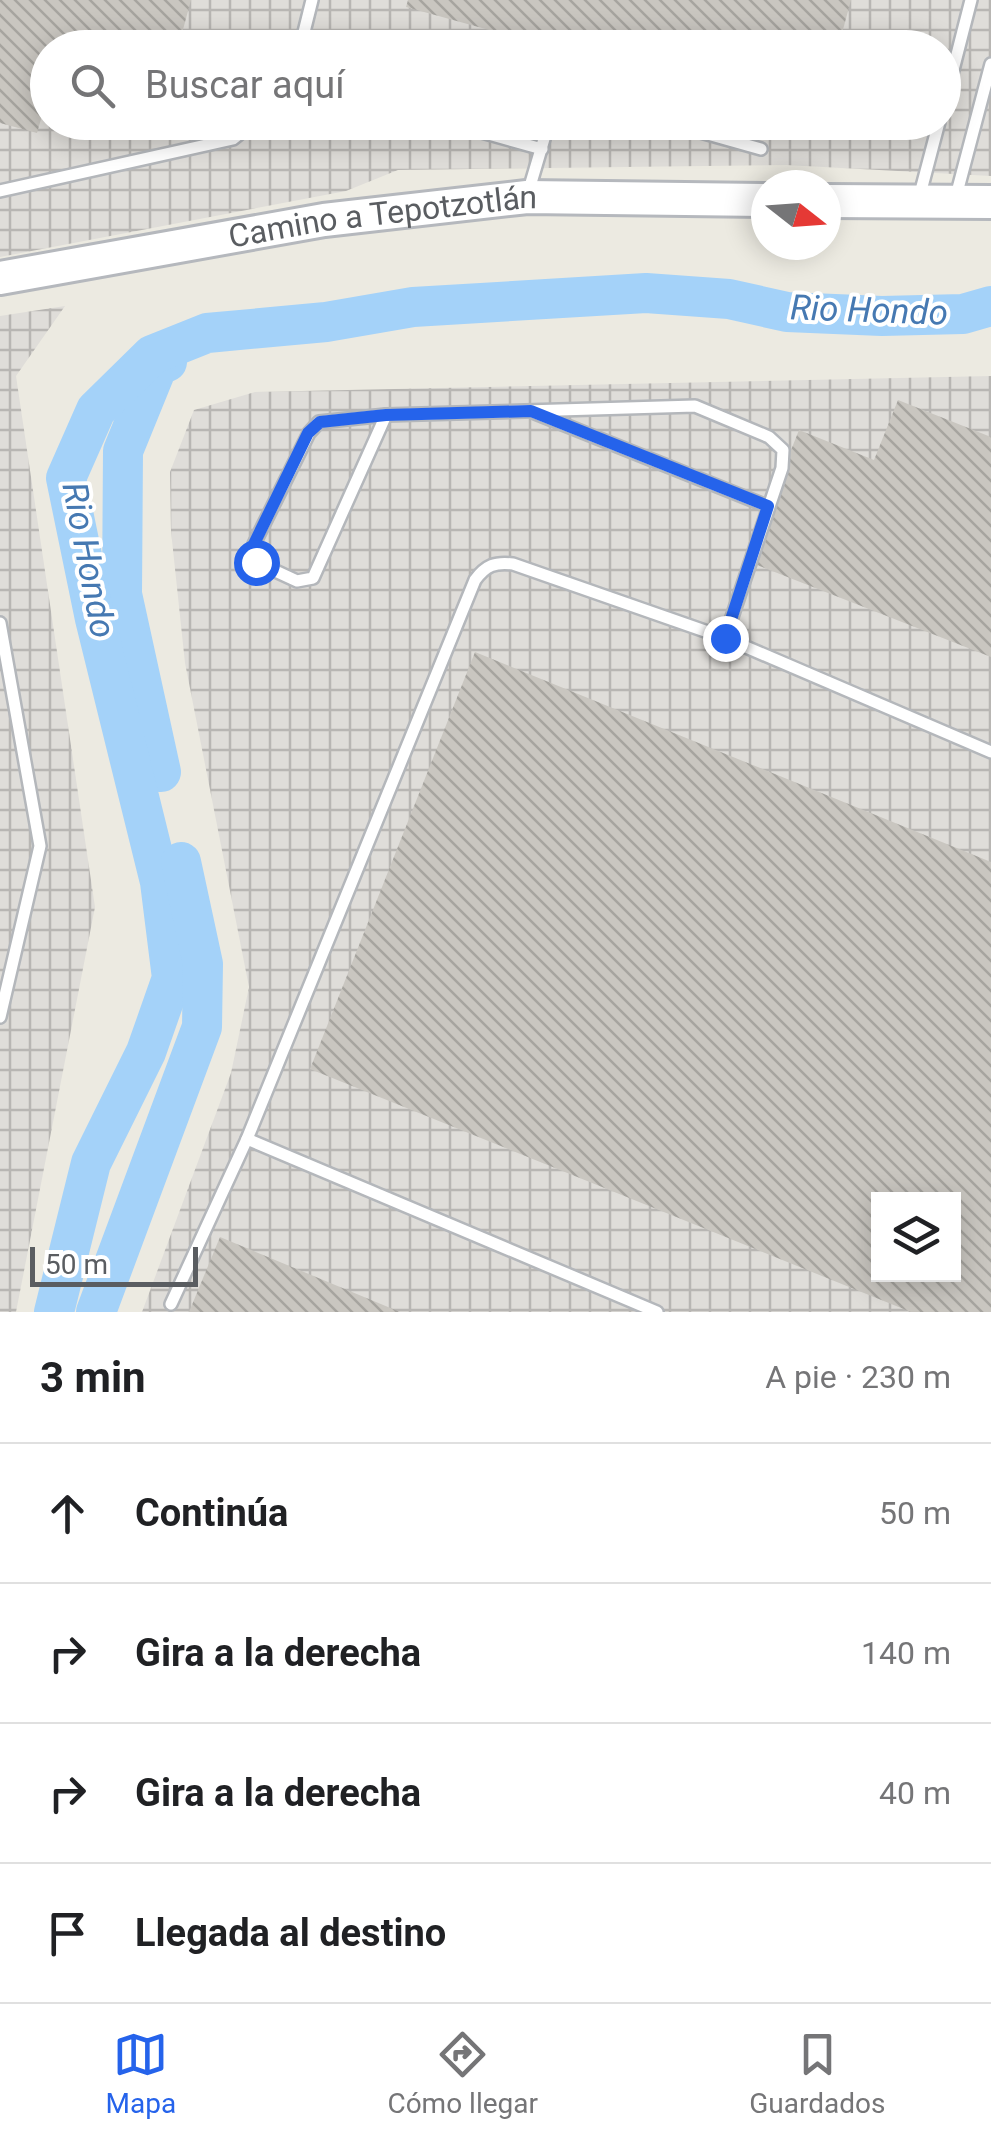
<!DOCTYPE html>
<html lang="es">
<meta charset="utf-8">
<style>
:root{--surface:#fff;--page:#f6f6f6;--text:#202124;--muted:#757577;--line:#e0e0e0;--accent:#2563eb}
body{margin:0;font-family:Roboto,sans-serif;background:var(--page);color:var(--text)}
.controls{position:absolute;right:30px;bottom:30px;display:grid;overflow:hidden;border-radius:0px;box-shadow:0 5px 25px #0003}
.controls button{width:90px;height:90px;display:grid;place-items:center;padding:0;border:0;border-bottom:2px solid var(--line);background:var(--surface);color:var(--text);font:50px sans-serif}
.compass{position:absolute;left:751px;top:170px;width:90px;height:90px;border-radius:50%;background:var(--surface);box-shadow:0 5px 25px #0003;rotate:107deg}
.scale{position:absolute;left:30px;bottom:25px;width:168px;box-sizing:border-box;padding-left:10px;border:5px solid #5a5d61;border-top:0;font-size:28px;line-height:35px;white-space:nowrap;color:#5a5d61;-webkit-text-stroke:8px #fff;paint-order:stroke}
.stop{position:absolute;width:30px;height:30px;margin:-22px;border:8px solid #2563eb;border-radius:50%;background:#fff}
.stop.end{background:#2563eb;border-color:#fff;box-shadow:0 2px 10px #0008}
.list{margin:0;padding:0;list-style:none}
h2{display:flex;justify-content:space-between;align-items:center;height:130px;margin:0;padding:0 40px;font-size:42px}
h2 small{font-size:32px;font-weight:400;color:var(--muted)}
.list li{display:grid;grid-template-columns:65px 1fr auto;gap:30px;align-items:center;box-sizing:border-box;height:140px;padding:0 40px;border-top:2px solid var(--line)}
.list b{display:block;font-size:38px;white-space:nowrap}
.list em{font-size:32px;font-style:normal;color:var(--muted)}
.icon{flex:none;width:55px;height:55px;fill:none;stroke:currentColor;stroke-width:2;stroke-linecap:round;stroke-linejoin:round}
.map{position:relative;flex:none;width:991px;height:1312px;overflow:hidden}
.search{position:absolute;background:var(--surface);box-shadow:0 5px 25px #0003;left:30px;right:30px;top:30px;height:110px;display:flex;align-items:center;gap:25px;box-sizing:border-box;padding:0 35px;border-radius:55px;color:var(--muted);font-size:38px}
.sheet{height:690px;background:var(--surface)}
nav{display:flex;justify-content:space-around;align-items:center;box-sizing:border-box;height:140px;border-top:2px solid var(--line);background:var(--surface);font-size:28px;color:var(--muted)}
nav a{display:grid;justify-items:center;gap:5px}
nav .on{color:var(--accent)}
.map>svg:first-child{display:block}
.industrial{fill:url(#industrial-grid);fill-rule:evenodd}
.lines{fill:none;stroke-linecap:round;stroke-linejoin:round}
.river{stroke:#a4d2f9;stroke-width:40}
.building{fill:url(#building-back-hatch);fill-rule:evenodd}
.lane-casing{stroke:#b4b7bb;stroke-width:16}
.secondary-casing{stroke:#b5b8bd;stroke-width:38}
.lane{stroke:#fff;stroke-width:11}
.secondary{stroke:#fff;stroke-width:32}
.route{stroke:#2563eb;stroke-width:12}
.labels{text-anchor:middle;stroke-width:8;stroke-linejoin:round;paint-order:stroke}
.street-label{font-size:32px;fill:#5a5d61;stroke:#fff}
.water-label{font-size:35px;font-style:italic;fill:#4679b2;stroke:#fff}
</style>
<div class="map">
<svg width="991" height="1312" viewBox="0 0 991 1312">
<defs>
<pattern id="industrial-grid" width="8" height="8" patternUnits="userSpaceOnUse" patternTransform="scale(2.5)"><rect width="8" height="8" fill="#dfddd9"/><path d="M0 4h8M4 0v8" fill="none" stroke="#b8b6b3"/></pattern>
<pattern id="building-back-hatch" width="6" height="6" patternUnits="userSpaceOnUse" patternTransform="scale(2.5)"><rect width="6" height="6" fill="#c9c6c0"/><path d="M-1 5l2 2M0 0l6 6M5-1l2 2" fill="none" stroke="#a6a49f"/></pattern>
</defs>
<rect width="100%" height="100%" fill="#eceae1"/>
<g class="industrial">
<path d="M0 0H991V176L786 165 398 170 346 191 0 257ZM48 48H944V122H48Z"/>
<polygon points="65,306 16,376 95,907 16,1312 0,1312 0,316"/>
<path d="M991 376V1312H142L231 1073 249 987 185 663 171 531 170 472 194 410 255 392ZM878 1200H954V1274H878Z"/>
</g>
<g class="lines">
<g class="river">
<polyline points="161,772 122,594 123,451 158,365 167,362"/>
<polyline points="54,1312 91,1163 146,1052 172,978 160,882 95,619 66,478 96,410 152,355 207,333 326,322 413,307 646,293 729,299 787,312 882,316 963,314 991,306"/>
<polyline points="96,1312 202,1027 203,964 181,862"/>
</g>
</g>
<g class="building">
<polygon points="0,0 191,0 178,48 165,48 114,34 110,48 48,48 48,95 37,133 0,123"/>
<polygon points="408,0 851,0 838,48 554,48 406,7"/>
<polygon points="898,400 991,437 991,657 747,561 799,430 874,460"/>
<path d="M475 652 991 862V1312H911L310 1069ZM878 1200H954V1274H878Z"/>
<polygon points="220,1237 400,1312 189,1312"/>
</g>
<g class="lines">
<defs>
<g id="lane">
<polyline points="300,48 312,0"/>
<polyline points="944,105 971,0"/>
<polyline points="446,122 542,149"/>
<polyline points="665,122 761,149"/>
<polyline points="0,191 233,139 254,122"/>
<polyline points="528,193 549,122"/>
<polyline points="919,198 939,122"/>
<polyline points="955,200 991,64"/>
<polyline points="535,413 767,506"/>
<polyline points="386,415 695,406 769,437 783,450 782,468 725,638"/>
<polygon points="386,415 313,578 297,581 256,562 254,544 309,433 319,422"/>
<polyline points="0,623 40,846 0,1017"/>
<polyline points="247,1139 657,1312"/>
<path d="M171 1304 247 1139 475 580C486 565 495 562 513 564L725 638 991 752"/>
</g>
<g id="secondary">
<polyline points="826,201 991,202"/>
<path id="s1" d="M0 278 324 220 527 197 766 200"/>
</g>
</defs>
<use href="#lane" class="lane-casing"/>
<use href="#secondary" class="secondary-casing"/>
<use href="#lane" class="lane"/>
<use href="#secondary" class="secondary"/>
</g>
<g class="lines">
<polyline class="route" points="256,562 254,544 308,433 320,422 386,415 531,411 768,506 725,638"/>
</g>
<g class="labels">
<g class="street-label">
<text dy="11" stroke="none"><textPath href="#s1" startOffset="388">Camino a Tepotzotlán</textPath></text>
</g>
<g class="water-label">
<text transform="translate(869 310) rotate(2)" y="12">Rio Hondo</text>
<text transform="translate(89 560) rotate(79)" y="12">Rio Hondo</text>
</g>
</g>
</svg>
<div class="controls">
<button><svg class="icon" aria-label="layers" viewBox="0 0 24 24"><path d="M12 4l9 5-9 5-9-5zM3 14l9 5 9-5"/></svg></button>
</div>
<svg class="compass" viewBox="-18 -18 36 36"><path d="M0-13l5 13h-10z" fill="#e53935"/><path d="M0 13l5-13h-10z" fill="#757577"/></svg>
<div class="scale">50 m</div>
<div class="stop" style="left:256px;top:562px"></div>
<div class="stop end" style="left:725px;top:638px"></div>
<div class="search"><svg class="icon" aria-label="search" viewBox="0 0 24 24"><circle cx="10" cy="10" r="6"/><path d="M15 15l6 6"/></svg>Buscar aquí</div>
</div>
<section class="sheet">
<h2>3 min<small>A pie · 230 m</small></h2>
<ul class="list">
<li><svg class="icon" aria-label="ahead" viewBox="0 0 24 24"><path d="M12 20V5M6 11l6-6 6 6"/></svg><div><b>Continúa</b></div><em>50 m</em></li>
<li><svg class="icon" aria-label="right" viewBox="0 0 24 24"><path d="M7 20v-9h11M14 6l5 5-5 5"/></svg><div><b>Gira a la derecha</b></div><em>140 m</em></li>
<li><svg class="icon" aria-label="right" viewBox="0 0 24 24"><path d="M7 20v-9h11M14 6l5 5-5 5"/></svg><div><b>Gira a la derecha</b></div><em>40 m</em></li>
<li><svg class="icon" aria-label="arrive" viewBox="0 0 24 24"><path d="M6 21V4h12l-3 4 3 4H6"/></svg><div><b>Llegada al destino</b></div></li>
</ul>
</section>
<nav>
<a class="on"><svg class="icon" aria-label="map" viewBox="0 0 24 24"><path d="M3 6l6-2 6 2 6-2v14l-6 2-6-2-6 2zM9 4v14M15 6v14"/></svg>Mapa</a>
<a><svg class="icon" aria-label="directions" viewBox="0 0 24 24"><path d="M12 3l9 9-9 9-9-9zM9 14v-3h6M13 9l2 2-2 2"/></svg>Cómo llegar</a>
<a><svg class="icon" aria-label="saved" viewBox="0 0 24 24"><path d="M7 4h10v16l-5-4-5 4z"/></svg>Guardados</a>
</nav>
